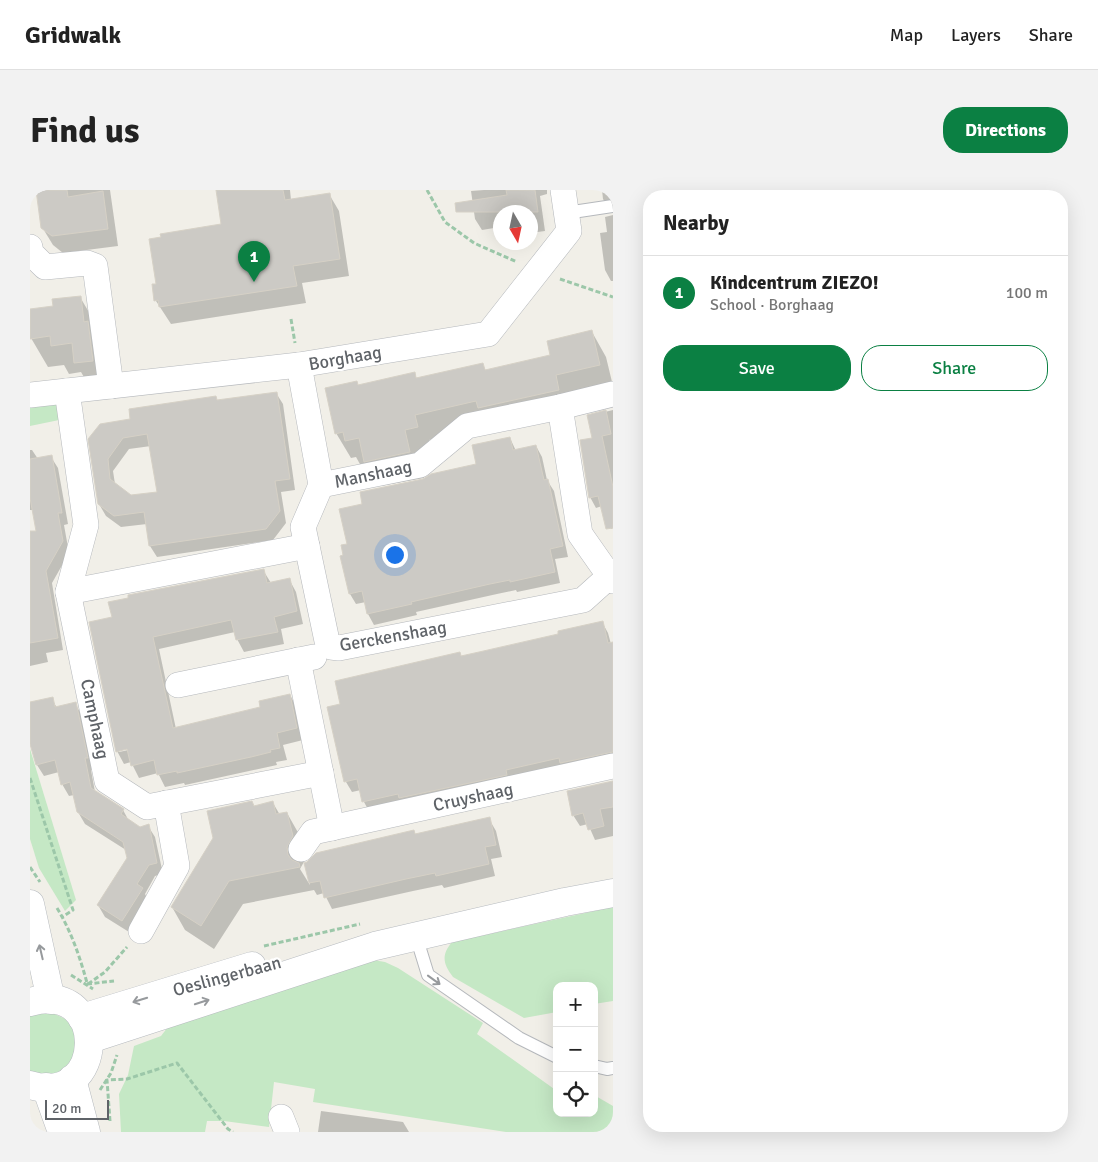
<!DOCTYPE html>
<meta charset="utf-8">
<style>
:root{--surface:#fff;--page:#f2f2f2;--text:#222;--muted:#767676;--line:#e0e0e0;--accent:#0b8043}
body{margin:0;font-family:Signika,sans-serif;background:var(--page);color:var(--text)}
.controls{position:absolute;right:15px;bottom:15px;display:grid;overflow:hidden;border-radius:10px;box-shadow:0 5px 20px #0002}
.controls button{width:45px;height:45px;display:grid;place-items:center;padding:0;border:0;border-bottom:1px solid var(--line);background:var(--surface);color:var(--text);font:25px sans-serif}
.compass{position:absolute;left:463px;top:15px;width:45px;height:45px;border-radius:50%;background:var(--surface);box-shadow:0 5px 20px #0002;rotate:171deg}
.scale{position:absolute;left:15px;bottom:12px;width:64px;box-sizing:border-box;padding-left:5px;border:2px solid #5f6368;border-top:0;font-size:14px;line-height:18px;white-space:nowrap;color:#5f6368;-webkit-text-stroke:4px #fff;paint-order:stroke}
.you{position:absolute;left:364px;top:364px;width:18px;height:18px;margin:-12px;border:4px solid #fff;border-radius:50%;background:#1a73e8;box-shadow:0 0 0 8px #1a73e833}
.badge{display:grid;place-items:center;width:32px;height:32px;border-radius:50%;background:var(--accent);color:#fff;font-size:16px;font-weight:700}
.pin{position:absolute;translate:-50% -41px;filter:drop-shadow(0 1px 2px #0008)}
.pin::after{content:'';position:absolute;top:26px;width:18px;height:15px;background:inherit;clip-path:polygon(0 0,100% 0,50% 100%)}
.list{margin:0;padding:0;list-style:none}
h2{display:flex;justify-content:space-between;align-items:center;height:65px;margin:0;padding:0 20px;font-size:21px}
h2 small{font-size:16px;font-weight:400;color:var(--muted)}
.list li{display:grid;grid-template-columns:32px 1fr auto;gap:15px;align-items:center;box-sizing:border-box;height:75px;padding:0 20px;border-top:1px solid var(--line)}
.list b{display:block;font-size:19px;white-space:nowrap}
.list p{margin:0;font-size:16px;white-space:nowrap;color:var(--muted)}
.list em{font-size:16px;font-style:normal;color:var(--muted)}
.actions{display:flex;gap:10px;padding:15px 20px}
.actions a{flex:1;padding:11px 0;border:1px solid var(--accent);border-radius:20px;text-align:center;font-size:18px;color:var(--accent)}
.actions .main{background:var(--accent);color:#fff}
.icon{flex:none;width:28px;height:28px;fill:none;stroke:currentColor;stroke-width:2;stroke-linecap:round;stroke-linejoin:round}
.map{position:relative;flex:none;width:583px;height:942px;overflow:hidden;border-radius:20px}
header{display:flex;align-items:center;gap:30px;box-sizing:border-box;height:70px;padding:0 25px;background:var(--surface);border-bottom:1px solid var(--line)}
header strong{font-size:24px}
nav{display:flex;gap:28px;margin-inline-start:auto;font-size:18px}
.intro{display:flex;align-items:center;justify-content:space-between;box-sizing:border-box;height:120px;padding:0 30px}
h1{margin:0;font-size:35px}
.button{padding:12px 22px;border-radius:20px;background:var(--accent);color:#fff;font-size:18px;font-weight:700}
main{display:flex;gap:30px;padding:0 30px}
aside{flex:1;background:var(--surface);border-radius:20px;box-shadow:0 5px 20px #0002}
.map>svg:first-child{display:block}
.green{fill:#c5e8c5}
.shadow{fill:#0003;fill-rule:evenodd}
.building{fill:#cccac5;stroke:#d6d1c6;fill-rule:evenodd}
.lines{fill:none;stroke-linecap:round;stroke-linejoin:round}
.lane-casing{stroke:#b5b8bc;stroke-width:14}
.street-casing{stroke:#b5b8bc;stroke-width:26}
.secondary-casing{stroke:#b6babf;stroke-width:29}
.path{stroke:#9cc7a9;stroke-width:3;stroke-dasharray:5 2.5;stroke-linecap:butt}
.lane{stroke:#fff;stroke-width:12}
.street{stroke:#fff;stroke-width:25}
.secondary{stroke:#fff;stroke-width:28}
.oneway{stroke:#979a9d}
.labels{text-anchor:middle;stroke-width:4.5;stroke-linejoin:round;paint-order:stroke}
.street-label{font-size:18px;fill:#5f6368;stroke:#fff}
</style>
<header>
<strong>Gridwalk</strong>
<nav><a>Map</a><a>Layers</a><a>Share</a></nav>
</header>
<div class="intro"><h1>Find us</h1><a class="button">Directions</a></div>
<main>
<div class="map">
<svg width="583" height="942" viewBox="0 0 583 942">
<rect width="100%" height="100%" fill="#f1efe8"/>
<g class="green">
<polygon points="29,212 34,229 0,236 0,218"/>
<polygon points="0,559 46,710 35,721 9,678 0,649"/>
<path d="M583 717V811L564 814V796H527V822L494 828 423 787C413 774 411 765 422 752Z"/>
<polygon points="343,770 355,772 368,778 453,833 447,844 527,901 527,923 564,923 564,905 583,916 583,942 476,942 283,912 285,899 244,892 239,937 194,931 177,931 175,942 91,942 89,904 98,885 104,856 131,846 144,829"/>
<polygon points="16,820 42,832 49,860 31,885 0,885 0,824"/>
</g>
<g class="shadow">
<polygon points="7,0 80,0 88,56 33,63 23,55 12,37"/>
<polygon points="187,0 260,0 261,10 299,4 309,21 319,86 272,93 276,113 141,134 126,111 123,95 127,95 193,35"/>
<polygon points="454,0 517,0 517,4 510,6 515,41 500,43 500,22 470,22 470,37 452,40 445,29 441,1"/>
<polygon points="572,0 583,0 583,20 579,20 573,9"/>
<polygon points="583,25 583,91 581,91 575,80 570,43 577,42 575,27"/>
<polygon points="50,107 67,136 79,199 62,201 51,182 39,184 34,175 18,177 1,148 0,120 24,118"/>
<polygon points="562,142 576,167 583,196 460,236 399,250 401,263 389,266 394,288 350,296 337,274 331,276 326,267 321,268 306,243 328,196 384,183 387,189 452,174 456,181 522,166"/>
<path d="M246 203 253 214 265 300 251 302 256 333 243 350 127 367 120 356 117 334 91 337 76 326 69 314 60 250 101 230ZM121 256 128 303 101 306 85 294 83 281 99 259Z"/>
<polygon points="583,220 583,338 581,339 575,328 572,316 566,318 560,307 563,248 558,226"/>
<polygon points="480,248 486,261 506,256 512,267 517,290 524,301 538,367 525,369 530,393 487,402 486,400 467,404 386,422 387,425 344,435 338,424 336,412 326,414 320,404 314,366 334,315 393,290 448,275"/>
<polygon points="0,260 2,260 8,269 21,267 28,278 38,334 34,335 39,363 22,393 33,460 16,463 18,472 0,476 0,353 7,341 3,320 0,320"/>
<path d="M233 380 241 393 259 389 266 402 273 434 251 439 254 454 214 462 207 449 205 442 129 459 146 539 232 518 260 505 267 518 273 550 253 555 257 570 246 572 247 575 155 595 154 593 135 597 128 583 109 588 101 572 94 574 87 561 83 428ZM103 557V559L89 562V560Z"/>
<polygon points="572,432 578,443 581,454 583,453 583,573 340,623 334,612 331,600 322,602 316,592 311,515 431,467 530,445"/>
<polygon points="22,509 27,518 45,514 52,525 63,579 61,580 65,602 93,620 99,631 110,638 118,636 125,647 133,684 125,686 115,704 118,710 99,742 75,727 68,715 98,668 96,660 55,634 48,622 44,605 39,606 32,594 29,582 14,586 7,575 0,550 0,514"/>
<polygon points="583,592 583,646 565,650 558,634 550,636 543,625"/>
<polygon points="243,613 250,625 257,623 270,646 275,670 270,679 280,695 276,674 384,642 386,645 459,629 466,641 472,667 461,669 465,686 414,698 412,695 383,701 302,719 294,703 287,705 284,700 213,714 184,759 155,740 142,717 224,617"/>
<polygon points="291,921 373,932 379,942 288,942"/>
</g>
<g class="building">
<polygon points="6,0 37,0 38,7 73,1 78,39 22,46 11,38"/>
<polygon points="186,0 253,0 255,10 300,3 310,69 263,76 267,96 129,117 128,110 124,111 122,94 126,94 119,49 131,47 130,44 191,34"/>
<polygon points="476,0 505,0 508,22 426,22 425,13 477,5"/>
<polygon points="51,106 54,132 58,131 63,171 44,173 42,153 21,156 20,146 0,149 0,119 23,116 22,109"/>
<polygon points="562,140 570,175 526,185 529,200 448,218 446,211 385,225 388,237 375,240 380,262 334,272 329,248 315,251 313,242 305,244 295,198 327,191 328,195 385,182 386,188 453,173 455,180 520,165 517,151"/>
<path d="M247 202 260 289 245 291 250 321 236 339 119 356 114 322 84 326 68 314 58 249 70 234 100 229 99 219 186 206 187 210ZM117 244 127 302 101 305 80 289 78 269 93 248Z"/>
<polygon points="576,220 581,244 572,246 583,297 583,338 576,339 568,306 559,308 550,250 562,248 557,225"/>
<polygon points="480,247 483,260 506,255 514,290 518,289 533,356 520,359 525,382 480,392 480,390 460,394 381,412 382,414 337,424 332,401 319,404 310,366 313,365 311,355 317,354 309,319 332,314 330,302 393,289 401,284 446,274 442,255"/>
<polygon points="22,265 32,323 28,323 33,351 16,381 28,448 0,453 0,341 6,341 0,308 0,269"/>
<polygon points="234,379 237,393 260,388 267,421 244,427 248,442 206,450 201,430 123,447 143,538 230,517 229,511 260,504 267,538 247,543 250,558 240,560 241,562 221,567 147,583 147,581 127,585 124,570 101,576 97,559 86,562 59,432 82,427 78,412 98,408 98,405"/>
<polygon points="573,431 578,453 583,452 583,562 530,573 529,568 476,580 477,585 369,608 368,604 332,612 327,589 314,592 297,517 310,514 305,491 430,462 431,466 449,462 528,444 528,441"/>
<polygon points="23,507 25,517 46,512 58,568 55,568 61,598 94,619 91,624 110,637 119,634 127,673 119,675 107,694 113,698 92,731 67,715 97,668 93,652 47,622 40,592 31,595 25,570 6,575 0,554 0,512"/>
<polygon points="583,591 583,617 570,619 574,636 558,640 553,623 542,626 537,601"/>
<polygon points="222,611 224,616 243,611 246,624 257,622 263,646 257,657 258,665 262,670 269,673 270,677 199,691 171,736 141,717 183,648 177,621"/>
<polygon points="460,627 466,655 455,657 459,674 406,686 405,683 376,689 294,708 290,691 279,693 274,673 277,672 286,663 384,640 385,644"/>
</g>
<g class="lines">
<defs>
<g id="lane">
<polyline points="536,23 583,16"/>
<polyline points="386,746 398,785 489,848 527,867"/>
<polyline points="564,876 577,879 583,878"/>
</g>
<g id="street">
<polyline points="0,57 1,63 15,77 57,73 65,76 81,196"/>
<polyline points="269,175 291,295 273,337 297,451 301,457 309,458 553,410 583,383"/>
<polyline points="37,201 56,335 38,402 77,591 117,617 291,583"/>
<polyline points="0,205 269,175 458,144 539,41 533,0"/>
<polyline points="530,217 550,344 583,391"/>
<polyline points="291,295 390,275 437,236 530,217 583,204"/>
<polyline points="38,402 277,356"/>
<polyline points="268,470 302,638"/>
<polyline points="148,495 284,467"/>
<polyline points="271,659 283,642 583,576"/>
<polyline points="111,741 147,676 136,613"/>
<polyline points="251,927 257,942"/>
</g>
<g id="secondary">
<polyline points="0,714 21,810"/>
<path d="M0 812C81 789 76 919 0 895"/>
<polyline points="52,828 222,776"/>
<polyline points="60,849 345,756 535,712 583,703"/>
<polyline points="42,889 56,942"/>
<polyline points="16,897 32,942"/>
</g>
</defs>
<use href="#lane" class="lane-casing"/>
<use href="#street" class="street-casing"/>
<use href="#secondary" class="secondary-casing"/>
<g class="path">
<polyline points="397,0 415,32 444,53 487,72"/>
<polyline points="530,89 583,107"/>
<polyline points="261,129 265,153"/>
<polyline points="0,588 43,720 32,727"/>
<polyline points="0,677 10,692"/>
<path d="M27 718C41 741 50 767 57 793"/>
<polyline points="234,756 330,734"/>
<polyline points="41,785 63,799"/>
<polyline points="57,794 84,791"/>
<polyline points="58,794 75,782 97,757"/>
<polyline points="70,900 81,883 87,865"/>
<polyline points="80,931 77,890 97,889 147,873 198,939 203,942"/>
<polyline points="0,933 4,942"/>
</g>
<use href="#lane" class="lane"/>
<use href="#street" class="street"/>
<use href="#secondary" class="secondary"/>
</g>
<defs><path id="oneway-shaft" d="M-6 0H5M1.5-3L5.5 0L1.5 3" fill="none" stroke-width="1.6" stroke-linecap="round" stroke-linejoin="round" transform="scale(1.25)"/></defs>
<g class="oneway">
<use href="#oneway-shaft" transform="translate(11 762) rotate(-103)"/>
<use href="#oneway-shaft" transform="translate(404 790) rotate(36)"/>
<use href="#oneway-shaft" transform="translate(110 810) rotate(163)"/>
<use href="#oneway-shaft" transform="translate(172 812) rotate(-18)"/>
</g>
<g class="labels">
<g class="street-label">
<text transform="translate(315 168) rotate(-10)" y="6">Borghaag</text>
<text transform="translate(343 284) rotate(-12)" y="6">Manshaag</text>
<text transform="translate(363 446) rotate(-10)" y="6">Gerckenshaag</text>
<text transform="translate(65 529) rotate(78)" y="6">Camphaag</text>
<text transform="translate(443 607) rotate(-12)" y="6">Cruyshaag</text>
<text transform="translate(197 786) rotate(-15)" y="6">Oeslingerbaan</text>
</g>
</g>
</svg>
<div class="controls">
<button>+</button>
<button>−</button>
<button><svg class="icon" aria-label="locate" viewBox="0 0 24 24"><circle cx="12" cy="12" r="6"/><path d="M12 2v4M12 18v4M2 12h4M18 12h4"/></svg></button>
</div>
<svg class="compass" viewBox="-18 -18 36 36"><path d="M0-13l5 13h-10z" fill="#e53935"/><path d="M0 13l5-13h-10z" fill="#767676"/></svg>
<div class="scale">20 m</div>
<div class="you"></div>
<div class="pin badge" style="left:224px;top:92px">1</div>
</div>
<aside>
<h2>Nearby<small></small></h2>
<ul class="list">
<li><span class="badge">1</span><div><b>Kindcentrum ZIEZO!</b><p>School · Borghaag</p></div><em>100 m</em></li>
</ul>
<div class="actions"><a class="main">Save</a><a>Share</a></div>
</aside>
</main>
